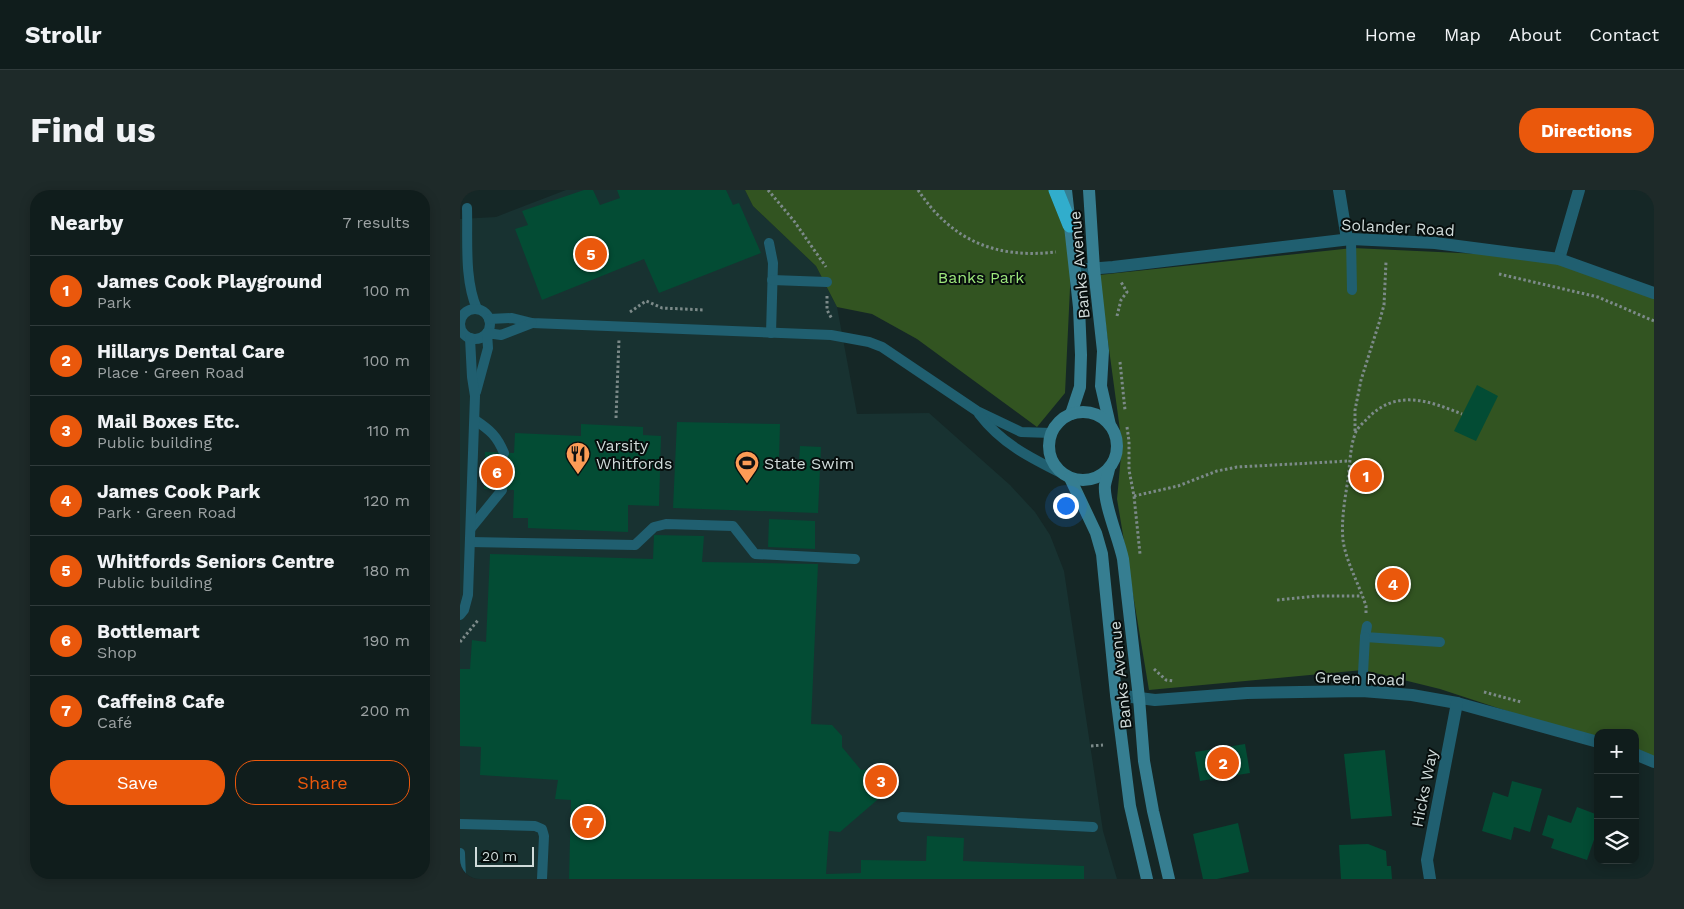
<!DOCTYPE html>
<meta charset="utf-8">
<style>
:root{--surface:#101d1c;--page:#1e2a29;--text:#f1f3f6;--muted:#9ca2a3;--line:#303b3b;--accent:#ea580c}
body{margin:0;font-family:"Work Sans",sans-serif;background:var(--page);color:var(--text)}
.controls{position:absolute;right:15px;bottom:15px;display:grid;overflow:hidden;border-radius:10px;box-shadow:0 2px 12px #0003}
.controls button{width:45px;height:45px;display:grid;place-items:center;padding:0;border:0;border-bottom:1px solid var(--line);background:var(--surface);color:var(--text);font:25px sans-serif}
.scale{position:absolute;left:15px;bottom:12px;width:59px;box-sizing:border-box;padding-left:5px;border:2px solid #d0dbda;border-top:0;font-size:14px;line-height:18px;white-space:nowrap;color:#d0dbda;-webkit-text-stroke:4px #070e0d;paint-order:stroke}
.you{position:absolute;left:605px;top:315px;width:18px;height:18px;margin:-12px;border:4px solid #fff;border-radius:50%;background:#1a73e8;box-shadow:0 0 0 8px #1a73e833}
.badge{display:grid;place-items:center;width:32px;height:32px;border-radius:50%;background:var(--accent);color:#fff;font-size:16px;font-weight:700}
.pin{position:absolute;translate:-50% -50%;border:2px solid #fff;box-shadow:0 1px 5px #0006}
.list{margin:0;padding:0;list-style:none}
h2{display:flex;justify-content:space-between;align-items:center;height:65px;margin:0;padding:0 20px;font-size:21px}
h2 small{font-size:16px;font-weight:400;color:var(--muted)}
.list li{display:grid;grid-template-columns:32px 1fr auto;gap:15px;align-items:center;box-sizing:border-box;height:70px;padding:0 20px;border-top:1px solid var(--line)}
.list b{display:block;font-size:19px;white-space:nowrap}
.list p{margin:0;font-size:16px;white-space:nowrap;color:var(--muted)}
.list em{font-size:16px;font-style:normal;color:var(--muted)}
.actions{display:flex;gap:10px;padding:15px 20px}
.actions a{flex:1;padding:11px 0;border:1px solid var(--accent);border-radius:20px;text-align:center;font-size:18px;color:var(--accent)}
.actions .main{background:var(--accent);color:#fff}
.icon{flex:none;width:28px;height:28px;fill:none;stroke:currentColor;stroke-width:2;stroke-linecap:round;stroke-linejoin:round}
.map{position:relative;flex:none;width:1194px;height:689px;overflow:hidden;border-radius:20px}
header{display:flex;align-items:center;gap:30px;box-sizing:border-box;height:70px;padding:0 25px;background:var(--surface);border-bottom:1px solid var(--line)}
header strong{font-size:24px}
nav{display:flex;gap:28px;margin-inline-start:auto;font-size:18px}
.intro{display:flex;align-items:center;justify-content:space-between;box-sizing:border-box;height:120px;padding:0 30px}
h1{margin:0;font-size:35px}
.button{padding:12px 22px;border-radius:20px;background:var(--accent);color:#fff;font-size:18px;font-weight:700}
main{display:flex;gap:30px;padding:0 30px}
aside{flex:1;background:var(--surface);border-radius:20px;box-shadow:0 2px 12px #0003}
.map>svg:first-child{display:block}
.built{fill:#183231}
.green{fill:#325421}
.building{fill:#034c34}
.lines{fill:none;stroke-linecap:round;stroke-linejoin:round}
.path{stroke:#7c8a89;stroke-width:3;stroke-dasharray:2.5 2.5;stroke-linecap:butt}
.lane{stroke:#205f70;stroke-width:10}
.street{stroke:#205f70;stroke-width:12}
.secondary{stroke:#367e91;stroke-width:12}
.highway{stroke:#31adcc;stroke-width:15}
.labels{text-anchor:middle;stroke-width:4;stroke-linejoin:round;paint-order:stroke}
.street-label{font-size:16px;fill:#d0dbda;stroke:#070e0d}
.park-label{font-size:16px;fill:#9ee87c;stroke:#070e0d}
.poi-label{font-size:16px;fill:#d0dbda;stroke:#070e0d;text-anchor:start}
</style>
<header>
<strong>Strollr</strong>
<nav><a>Home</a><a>Map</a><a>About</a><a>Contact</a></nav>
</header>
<div class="intro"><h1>Find us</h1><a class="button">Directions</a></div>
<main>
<aside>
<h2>Nearby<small>7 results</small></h2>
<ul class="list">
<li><span class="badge">1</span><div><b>James Cook Playground</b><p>Park</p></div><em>100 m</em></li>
<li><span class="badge">2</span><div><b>Hillarys Dental Care</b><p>Place · Green Road</p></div><em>100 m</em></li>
<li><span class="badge">3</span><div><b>Mail Boxes Etc.</b><p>Public building</p></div><em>110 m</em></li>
<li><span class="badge">4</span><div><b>James Cook Park</b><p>Park · Green Road</p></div><em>120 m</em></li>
<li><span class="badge">5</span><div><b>Whitfords Seniors Centre</b><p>Public building</p></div><em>180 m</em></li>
<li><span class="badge">6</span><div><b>Bottlemart</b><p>Shop</p></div><em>190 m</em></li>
<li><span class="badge">7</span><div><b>Caffein8 Cafe</b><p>Café</p></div><em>200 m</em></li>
</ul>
<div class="actions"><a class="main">Save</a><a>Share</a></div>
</aside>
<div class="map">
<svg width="1194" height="689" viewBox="0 0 1194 689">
<rect width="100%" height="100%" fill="#152726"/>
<polygon class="built" points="106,0 285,0 293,16 356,76 377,117 397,224 469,223 550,295 575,322 590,345 604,381 643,641 657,689 0,689 0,29 36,27"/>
<g class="green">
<polygon points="285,0 603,0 611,77 605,203 577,237 457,149 412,124 377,117 356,76 293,16"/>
<polygon points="893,58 1085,67 1194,103 1194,571 1175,564 1175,543 1138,543 1138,551 980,499 903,480 689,500 657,309 662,255 639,85"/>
</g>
<g class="building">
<polygon points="124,0 133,0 140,15 160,8 157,0 266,0 273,15 279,13 301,63 199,103 184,69 82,110 55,39 68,35 62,21"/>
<polygon points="1017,195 1038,206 1016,251 994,241"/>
<polygon points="217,232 320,234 319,270 339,271 340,256 361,257 358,323 213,318"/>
<polygon points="121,234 183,237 183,245 201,246 199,316 168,315 168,342 68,338 68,328 53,328 54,300 24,299 25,262 54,263 55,243 121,246"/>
<polygon points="309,329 355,331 355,359 308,357"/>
<polygon points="194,345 244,346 242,372 358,374 351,534 372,535 382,546 382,557 401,580 413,579 431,598 380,642 369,641 366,684 401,683 401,670 466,671 467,646 504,648 503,671 624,676 624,689 109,689 111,610 95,609 98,590 20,585 21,557 0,556 0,479 10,479 12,450 26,452 30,364 193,369"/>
<polygon points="785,554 790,583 740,591 735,562"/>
<polygon points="925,560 932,626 891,629 884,564"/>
<polygon points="1052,591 1082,599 1070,642 1054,637 1051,650 1022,641 1033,602 1048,607"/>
<polygon points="1117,617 1138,625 1138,638 1127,670 1091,658 1094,649 1082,645 1088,625 1111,633"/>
<polygon points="778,633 789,682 757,689 743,689 733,644"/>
<polygon points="908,654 926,661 927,676 931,676 932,689 881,689 879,655"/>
</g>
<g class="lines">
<g class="path">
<polyline points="308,0 334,31 366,77"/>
<path d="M458 0C492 51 536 69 596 62"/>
<polyline points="1039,84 1138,107 1194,131"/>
<polyline points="367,106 367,120 372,129"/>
<polyline points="170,122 186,111 202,118 245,120"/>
<polyline points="657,126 661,110 667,102 661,92"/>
<polyline points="660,172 665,220"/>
<polyline points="156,228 159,149"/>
<polyline points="667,237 669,251 669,280 674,306 680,364"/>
<polyline points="895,241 895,220 901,190 919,133 924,115 926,72"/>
<polyline points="674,306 718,296 757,281 777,277 889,271"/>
<polyline points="817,410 857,406 902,406"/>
<path d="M906 423V416C899 394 886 372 883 350 881 330 885 309 888 289 890 274 890 258 895 244 897 238 903 233 907 229 936 198 969 211 1002 224"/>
<polyline points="0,452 19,429"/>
<polyline points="694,479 706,490 714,491"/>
<polyline points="1024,502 1061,512"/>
<polyline points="631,556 643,555"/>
</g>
<g class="lane">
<path d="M7 18C8 50 4 89 17 119"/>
<polyline points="891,49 892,100"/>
<polyline points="309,53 313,73 311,143"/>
<polyline points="312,90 367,92"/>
<circle cx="15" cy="134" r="15"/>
<polyline points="29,129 52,128 72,133 371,145 409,152 422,157 517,221 561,242 591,243"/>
<polyline points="16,202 28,158 27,143 41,145 72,133"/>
<path d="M519 224C541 253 569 267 601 283"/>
<path d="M15 230C30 240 37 246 44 263"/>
<polyline points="11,338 42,300"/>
<polyline points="10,352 175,355 194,337 206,334 273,336 295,364 395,369"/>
<polyline points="0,425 4,420 8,405 15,206 12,187 10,148"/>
<polyline points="907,436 905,447 980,452"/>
<polyline points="902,501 905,447"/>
<polyline points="442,627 633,637"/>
<polyline points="0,634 75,636 82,639 84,646 82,689"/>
<polyline points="0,663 1,689"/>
</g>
<g class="street">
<polyline points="879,0 887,49"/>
<polyline points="1099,69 1119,0"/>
<polyline points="615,80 653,77 891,49 975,53 1099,69 1194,103"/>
<polyline points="656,505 695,510 787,503 902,501 952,505 997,513 1138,552"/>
<polyline points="1175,564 1194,572"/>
<polyline points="970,689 967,670 997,513"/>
</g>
<g class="secondary">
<polyline points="606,0 619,117 621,165 620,197 611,224"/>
<polyline points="629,0 634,79 643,161 641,196 650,235"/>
<circle cx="623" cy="256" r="34"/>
<path d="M649 279C648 284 646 290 645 295 643 313 659 349 663 369L679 508 684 571 693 621 709 689"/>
<polyline points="610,288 636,343 642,364 656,505 670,616 687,689"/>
</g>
<polyline class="highway" points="596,0 610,35"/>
</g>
<defs>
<symbol id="restaurant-pin" viewBox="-11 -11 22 30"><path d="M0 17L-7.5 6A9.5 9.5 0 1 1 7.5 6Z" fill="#fd9c56" stroke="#070e0d"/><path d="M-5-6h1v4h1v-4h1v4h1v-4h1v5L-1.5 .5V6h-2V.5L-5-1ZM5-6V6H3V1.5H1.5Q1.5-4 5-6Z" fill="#111"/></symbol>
<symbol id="stadium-pin" viewBox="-11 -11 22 30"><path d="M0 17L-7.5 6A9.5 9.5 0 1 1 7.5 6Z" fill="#fd9c56" stroke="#070e0d"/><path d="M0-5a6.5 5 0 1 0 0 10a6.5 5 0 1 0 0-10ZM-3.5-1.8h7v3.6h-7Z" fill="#111"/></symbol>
</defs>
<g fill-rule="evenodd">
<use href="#restaurant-pin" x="104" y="250" width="28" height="38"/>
<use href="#stadium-pin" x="273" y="259" width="28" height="38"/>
</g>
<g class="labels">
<g class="street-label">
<text transform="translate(938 37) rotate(3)" y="6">Solander Road</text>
<text transform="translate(619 75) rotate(-95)" y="6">Banks Avenue</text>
<text transform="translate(660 485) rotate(-96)" y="6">Banks Avenue</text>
<text transform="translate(900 488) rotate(2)" y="6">Green Road</text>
<text transform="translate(964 598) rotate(-79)" y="6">Hicks Way</text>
</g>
<g class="park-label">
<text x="521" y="93">Banks Park</text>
</g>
<g class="poi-label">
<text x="136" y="261">Varsity<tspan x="136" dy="18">Whitfords</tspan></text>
<text x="304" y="279">State Swim</text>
</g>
</g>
</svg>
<div class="controls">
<button>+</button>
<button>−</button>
<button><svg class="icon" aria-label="layers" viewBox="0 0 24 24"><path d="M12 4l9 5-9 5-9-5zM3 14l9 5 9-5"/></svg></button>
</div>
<div class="scale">20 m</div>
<div class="you"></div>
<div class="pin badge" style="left:906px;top:286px">1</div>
<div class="pin badge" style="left:763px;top:573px">2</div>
<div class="pin badge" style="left:421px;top:591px">3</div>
<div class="pin badge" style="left:933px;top:394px">4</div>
<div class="pin badge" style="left:131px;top:64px">5</div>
<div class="pin badge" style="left:37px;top:282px">6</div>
<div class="pin badge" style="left:128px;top:632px">7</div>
</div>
</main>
